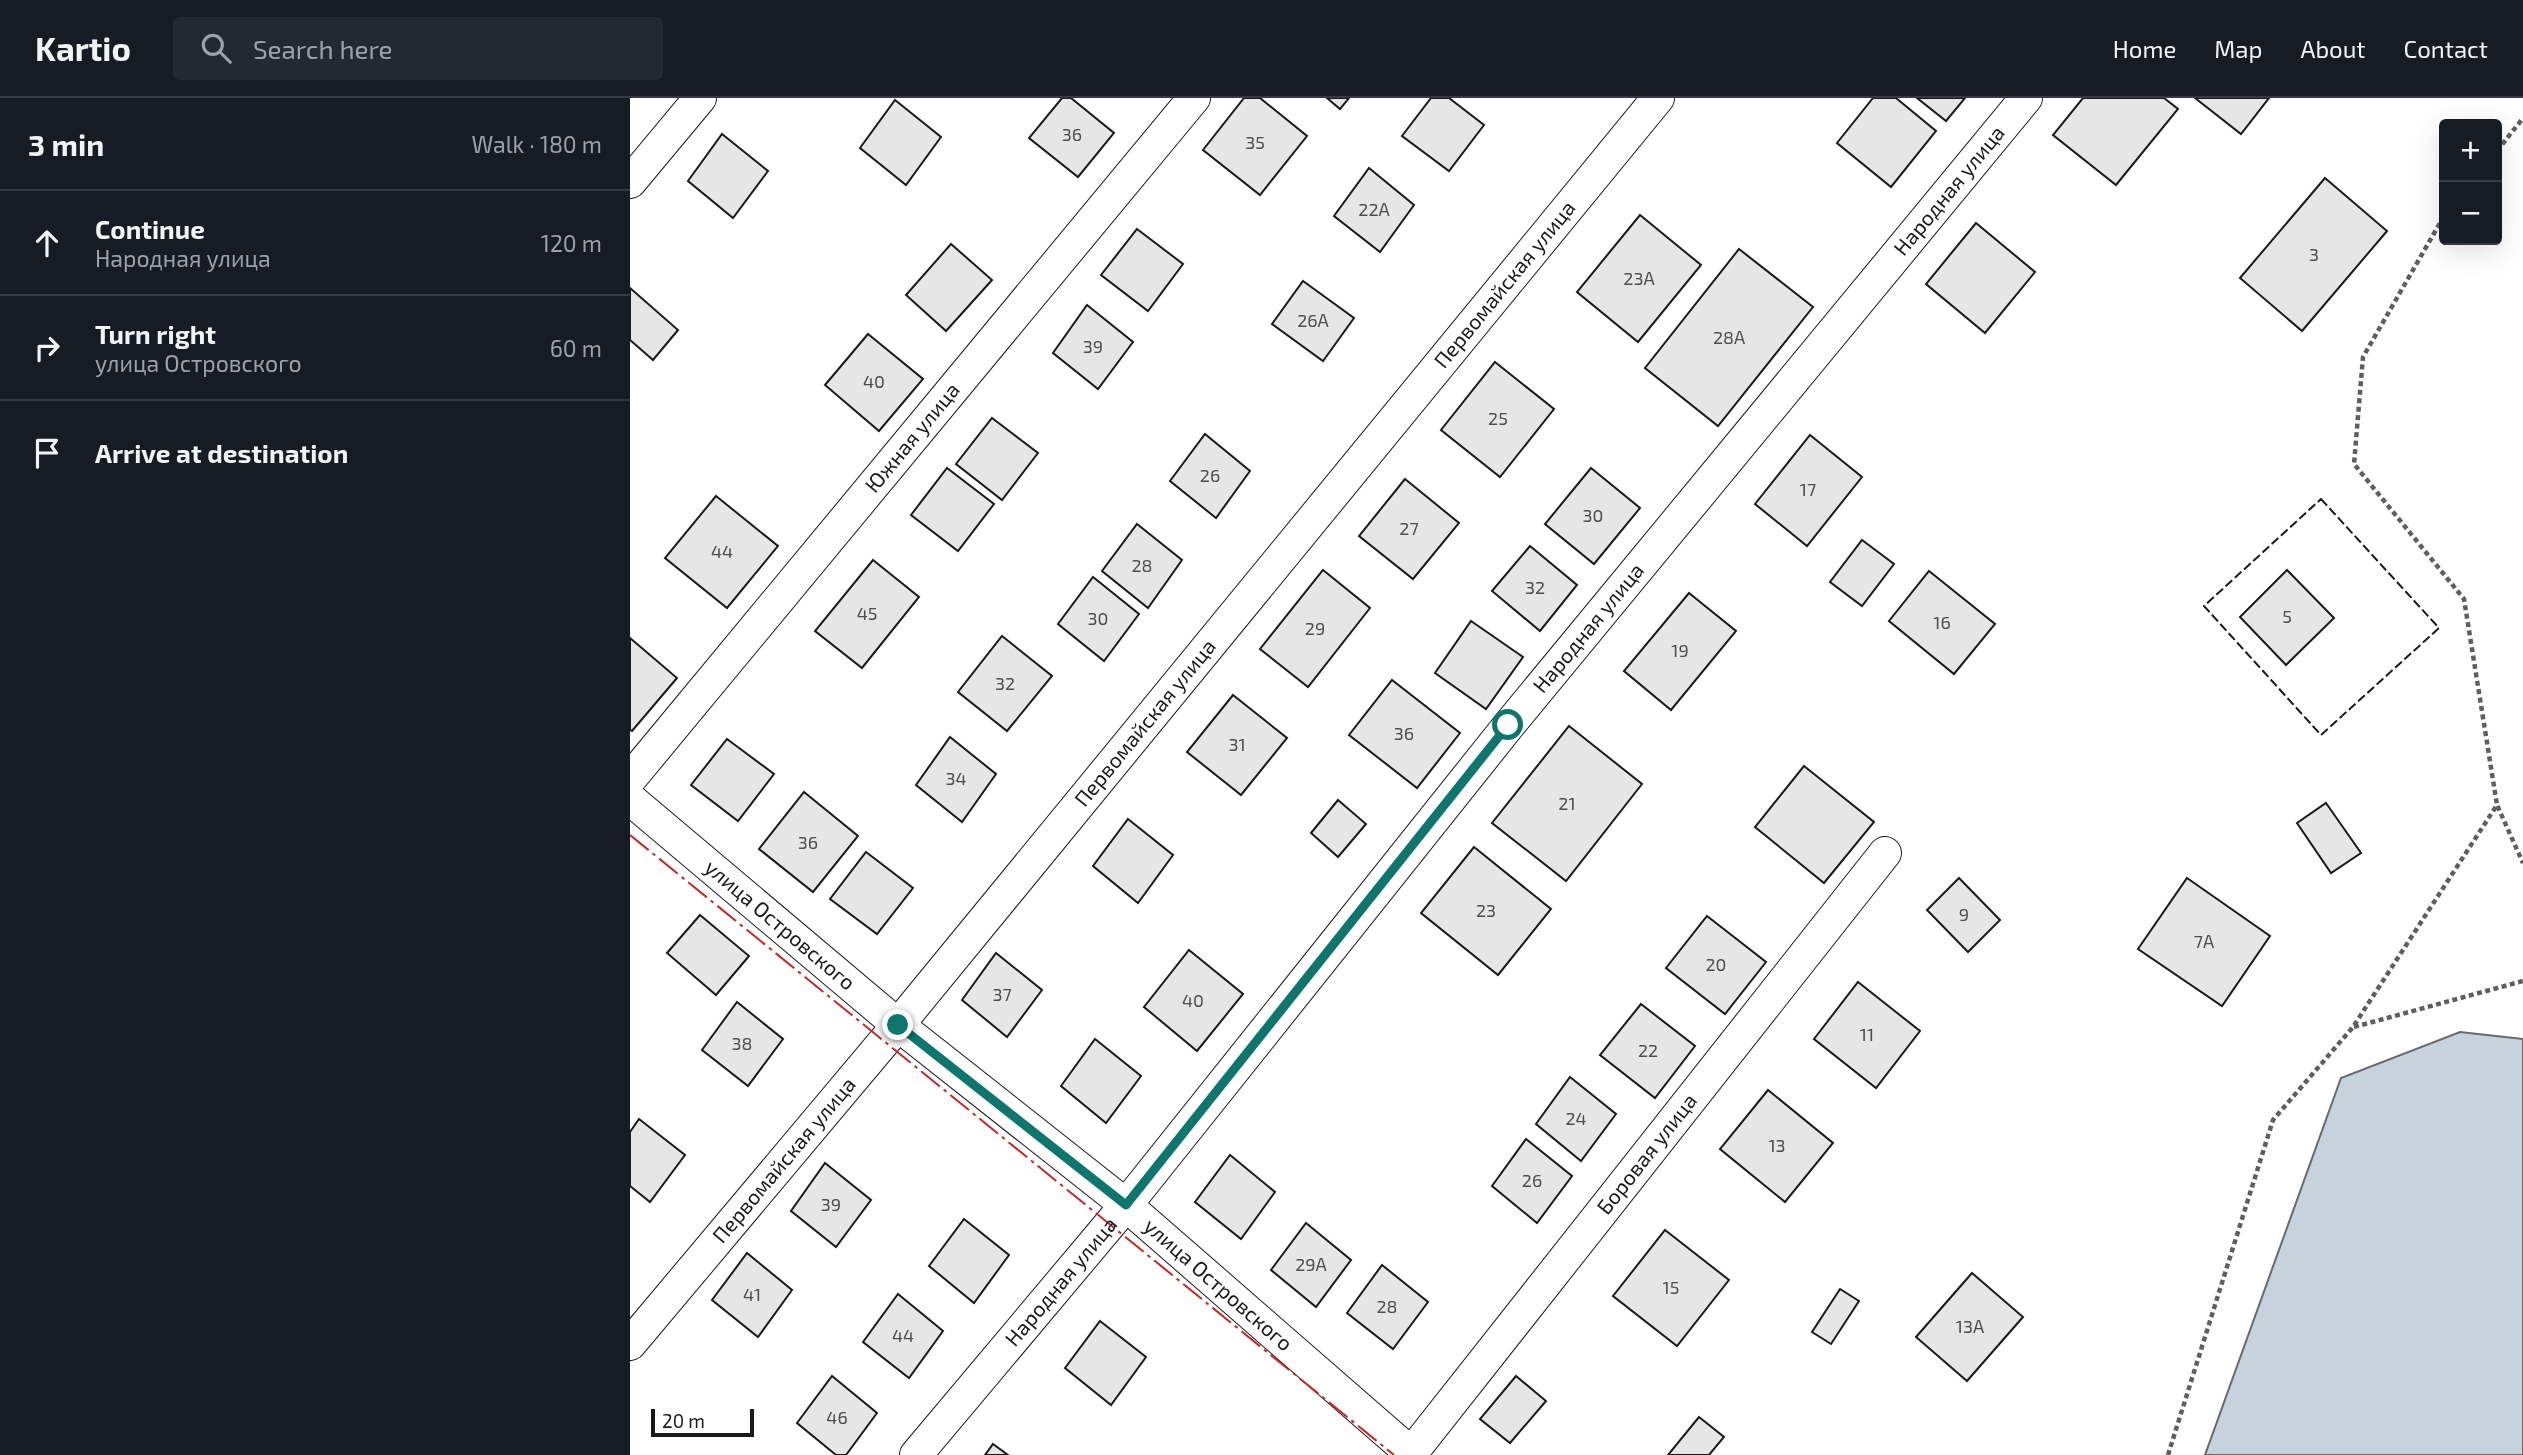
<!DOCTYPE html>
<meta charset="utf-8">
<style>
:root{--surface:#171b24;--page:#242831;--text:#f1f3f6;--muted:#9ea1a6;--line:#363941}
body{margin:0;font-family:"Exo 2",sans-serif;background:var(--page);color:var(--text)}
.controls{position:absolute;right:21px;top:21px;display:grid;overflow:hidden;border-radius:7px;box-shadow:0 7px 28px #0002}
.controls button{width:63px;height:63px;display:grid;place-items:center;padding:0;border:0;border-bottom:2px solid var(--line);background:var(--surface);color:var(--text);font:35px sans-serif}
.scale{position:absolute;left:21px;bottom:18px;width:103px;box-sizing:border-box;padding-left:7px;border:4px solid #1a1a1a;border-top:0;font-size:19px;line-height:24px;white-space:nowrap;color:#1a1a1a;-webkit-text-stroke:5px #fff;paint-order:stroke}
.stop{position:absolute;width:21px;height:21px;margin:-16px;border:5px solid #0f766e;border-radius:50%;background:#fff}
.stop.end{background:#0f766e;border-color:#fff;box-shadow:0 2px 7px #0008}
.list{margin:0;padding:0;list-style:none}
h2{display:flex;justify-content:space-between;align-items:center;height:91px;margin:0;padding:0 28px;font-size:30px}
h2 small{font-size:23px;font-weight:400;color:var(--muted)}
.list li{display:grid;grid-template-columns:46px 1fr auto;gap:21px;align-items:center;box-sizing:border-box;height:105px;padding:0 28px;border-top:2px solid var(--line)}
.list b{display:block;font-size:26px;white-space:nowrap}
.list p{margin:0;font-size:23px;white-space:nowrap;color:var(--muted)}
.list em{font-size:23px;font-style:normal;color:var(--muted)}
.icon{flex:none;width:38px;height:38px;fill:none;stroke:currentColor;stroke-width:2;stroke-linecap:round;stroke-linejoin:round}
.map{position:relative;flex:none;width:1893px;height:1357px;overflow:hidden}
header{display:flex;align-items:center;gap:42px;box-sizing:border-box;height:98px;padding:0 35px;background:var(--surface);border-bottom:2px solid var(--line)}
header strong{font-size:33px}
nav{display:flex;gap:38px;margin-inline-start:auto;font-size:24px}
.search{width:490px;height:63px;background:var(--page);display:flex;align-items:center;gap:18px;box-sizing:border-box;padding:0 24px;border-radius:7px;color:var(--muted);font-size:26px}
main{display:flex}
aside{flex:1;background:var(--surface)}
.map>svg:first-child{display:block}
.water{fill:#c6d2dc;stroke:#6a6a6a;stroke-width:2}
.building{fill:#e6e6e6;stroke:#1a1a1a;stroke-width:2}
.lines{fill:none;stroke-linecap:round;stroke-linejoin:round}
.street-casing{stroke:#1a1a1a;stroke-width:34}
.path{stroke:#5f5f5f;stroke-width:4.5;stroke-dasharray:5 3.5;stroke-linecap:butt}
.street{stroke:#fff;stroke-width:32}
.fence{stroke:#1a1a1a;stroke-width:2;stroke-dasharray:9 3.5;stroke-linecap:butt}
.power{stroke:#c62828;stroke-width:2;stroke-dasharray:24 5 3.5 5;stroke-linecap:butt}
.route{stroke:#0f766e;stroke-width:9}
.labels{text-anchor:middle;stroke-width:5;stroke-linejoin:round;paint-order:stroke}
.number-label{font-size:18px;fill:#4d4d4d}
.street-label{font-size:21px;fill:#1a1a1a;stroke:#fff}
</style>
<header>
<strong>Kartio</strong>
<div class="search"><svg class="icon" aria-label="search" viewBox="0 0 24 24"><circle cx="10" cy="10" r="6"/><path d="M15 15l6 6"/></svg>Search here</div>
<nav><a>Home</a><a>Map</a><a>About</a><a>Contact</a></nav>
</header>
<main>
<aside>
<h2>3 min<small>Walk · 180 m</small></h2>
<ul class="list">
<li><svg class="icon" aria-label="ahead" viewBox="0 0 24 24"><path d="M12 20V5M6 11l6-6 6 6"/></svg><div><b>Continue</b><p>Народная улица</p></div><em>120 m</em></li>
<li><svg class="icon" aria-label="right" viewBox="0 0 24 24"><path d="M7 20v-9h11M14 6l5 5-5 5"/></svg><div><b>Turn right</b><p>улица Островского</p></div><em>60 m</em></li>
<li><svg class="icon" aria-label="arrive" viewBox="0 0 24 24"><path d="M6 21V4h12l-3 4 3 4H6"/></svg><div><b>Arrive at destination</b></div></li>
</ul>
</aside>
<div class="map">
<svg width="1893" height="1357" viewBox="0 0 1893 1357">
<rect width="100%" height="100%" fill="#fff"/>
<polygon class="water" points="1830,934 1893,941 1893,1357 1575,1357 1711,980"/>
<g class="building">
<polygon points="432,0 441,0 484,35 448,79 399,40"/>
<polygon points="614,0 630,0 677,38 630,97 573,52"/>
<polygon points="697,0 719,0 710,11"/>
<polygon points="801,0 819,0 854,27 819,73 772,38"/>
<polygon points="1243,0 1266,0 1306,33 1261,89 1207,45"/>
<polygon points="1287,0 1335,0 1316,23"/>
<polygon points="1453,0 1534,0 1548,11 1486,87 1423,37"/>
<polygon points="1565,0 1639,0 1611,36"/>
<polygon points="265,2 311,39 276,87 230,50"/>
<polygon points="92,36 138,73 103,120 58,83"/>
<polygon points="739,70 784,107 750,154 704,118"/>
<polygon points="1695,80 1757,133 1672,233 1610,180"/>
<polygon points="1010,117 1071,167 1008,244 947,194"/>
<polygon points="1346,125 1405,174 1355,235 1296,186"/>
<polygon points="507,131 553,166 518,213 471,177"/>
<polygon points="321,146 362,182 316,233 276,197"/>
<polygon points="1109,151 1183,209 1088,328 1015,270"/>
<polygon points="673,183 724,220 693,263 642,226"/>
<polygon points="0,190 48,232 23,262 0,242"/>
<polygon points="457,207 503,244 468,291 423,255"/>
<polygon points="238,236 293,281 249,333 195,287"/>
<polygon points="865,264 924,311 870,379 811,332"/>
<polygon points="362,320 408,355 372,402 326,366"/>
<polygon points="575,336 620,373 586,420 540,383"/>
<polygon points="1180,337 1232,379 1177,448 1125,406"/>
<polygon points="317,370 364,406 328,453 281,417"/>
<polygon points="961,370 1010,410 964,466 915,426"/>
<polygon points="775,381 829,425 783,481 729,438"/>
<polygon points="86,398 148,448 97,510 35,460"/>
<polygon points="507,426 552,462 518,510 472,473"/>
<polygon points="1232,442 1264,466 1232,508 1200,484"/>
<polygon points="900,448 947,487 910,533 862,493"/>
<polygon points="243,462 289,499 232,570 185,533"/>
<polygon points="693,472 740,510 678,589 630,551"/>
<polygon points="1657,472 1704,520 1656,567 1610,519"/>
<polygon points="1299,473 1365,526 1324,576 1259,523"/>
<polygon points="463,479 509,516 474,563 428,526"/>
<polygon points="1059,495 1106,533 1041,612 994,573"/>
<polygon points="841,523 893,559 856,611 805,575"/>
<polygon points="372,538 422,578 377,633 328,594"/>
<polygon points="0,540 47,580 2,633 0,632"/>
<polygon points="762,582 830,635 787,690 719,637"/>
<polygon points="603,597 657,640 611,697 557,654"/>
<polygon points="939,628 1012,686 936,783 862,725"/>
<polygon points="320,639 366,676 332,724 286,687"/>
<polygon points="97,641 144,676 108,723 61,687"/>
<polygon points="1174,668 1244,724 1194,785 1125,729"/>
<polygon points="174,694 228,738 183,794 129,751"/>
<polygon points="708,702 736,726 708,759 681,735"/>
<polygon points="1696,705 1731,755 1701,775 1667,725"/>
<polygon points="498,721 543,757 508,805 463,768"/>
<polygon points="844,749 921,811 868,877 791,815"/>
<polygon points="236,754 283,790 247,836 200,801"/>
<polygon points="1329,780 1370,822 1338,854 1297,812"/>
<polygon points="1557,780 1640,838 1592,908 1508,851"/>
<polygon points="70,817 119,858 86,897 37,855"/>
<polygon points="1077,818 1136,864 1095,916 1036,870"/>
<polygon points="559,852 613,896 567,953 514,909"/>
<polygon points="366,855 412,892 377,939 332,902"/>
<polygon points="1228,884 1290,933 1246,990 1184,941"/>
<polygon points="107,904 153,941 118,988 72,952"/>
<polygon points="1011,906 1065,948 1025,1000 970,957"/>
<polygon points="465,941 511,978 476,1025 431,988"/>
<polygon points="940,979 986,1016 951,1063 906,1026"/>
<polygon points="1138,992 1203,1045 1155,1104 1090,1051"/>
<polygon points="9,1021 55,1057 20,1104 0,1088 0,1034"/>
<polygon points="896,1041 942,1078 907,1125 862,1088"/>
<polygon points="600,1057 645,1094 611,1141 565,1104"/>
<polygon points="195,1065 241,1102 206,1149 161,1113"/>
<polygon points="334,1121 379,1157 344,1205 299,1168"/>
<polygon points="676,1125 721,1162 686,1209 641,1172"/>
<polygon points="1035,1132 1099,1182 1047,1248 983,1198"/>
<polygon points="117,1155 162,1192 128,1239 82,1202"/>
<polygon points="752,1167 798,1204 763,1251 717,1215"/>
<polygon points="1342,1175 1393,1219 1337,1283 1286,1239"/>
<polygon points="1210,1191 1229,1203 1201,1246 1182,1234"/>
<polygon points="268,1196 313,1233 279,1280 233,1244"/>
<polygon points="470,1223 516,1259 481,1307 435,1270"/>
<polygon points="202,1278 247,1315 216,1357 206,1357 167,1325"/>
<polygon points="886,1278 916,1303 880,1345 850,1321"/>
<polygon points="1069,1319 1094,1339 1079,1357 1038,1357"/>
<polygon points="363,1346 378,1357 355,1357"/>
</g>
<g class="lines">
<defs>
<g id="street">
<polyline points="0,84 70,0"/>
<path id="s1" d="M0 681 564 0"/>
<path id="s2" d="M0 701 268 927 496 1107 783 1357"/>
<path id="s3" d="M0 1246 268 927 1028 0"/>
<path id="s4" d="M286 1357 496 1107 879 627 1396 0"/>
<path id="s5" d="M780 1357 1255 755"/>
</g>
</defs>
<use href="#street" class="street-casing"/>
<g class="path">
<polyline points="1867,53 1893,20"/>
<polyline points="1814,118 1733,259 1724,366 1834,501 1867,707"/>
<polyline points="1724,929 1893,883"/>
<polyline points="1538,1357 1643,1022 1723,929 1867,707 1893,765"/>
</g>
<use href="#street" class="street"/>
<polygon class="fence" points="1691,401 1809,530 1691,637 1574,508"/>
<polyline class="power" points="0,737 764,1357"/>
</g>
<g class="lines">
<polyline class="route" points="268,927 496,1107 878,627"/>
</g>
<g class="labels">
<g class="number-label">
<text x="442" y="43">36</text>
<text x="625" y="51">35</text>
<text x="744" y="118">22А</text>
<text x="1684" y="163">3</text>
<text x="1009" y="187">23А</text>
<text x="683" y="229">26А</text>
<text x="1099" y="246">28А</text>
<text x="463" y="255">39</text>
<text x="244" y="290">40</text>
<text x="868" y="327">25</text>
<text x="580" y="384">26</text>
<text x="1178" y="398">17</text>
<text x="963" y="424">30</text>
<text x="779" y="437">27</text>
<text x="92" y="460">44</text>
<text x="512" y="474">28</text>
<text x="905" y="496">32</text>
<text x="237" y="522">45</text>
<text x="1657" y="525">5</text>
<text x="468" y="527">30</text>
<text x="1312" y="531">16</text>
<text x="685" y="537">29</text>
<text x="1050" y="559">19</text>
<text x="375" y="592">32</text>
<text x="774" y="642">36</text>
<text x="607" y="653">31</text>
<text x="326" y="687">34</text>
<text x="937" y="712">21</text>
<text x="178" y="751">36</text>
<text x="856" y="819">23</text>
<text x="1334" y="823">9</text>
<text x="1574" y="850">7А</text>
<text x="1086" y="873">20</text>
<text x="372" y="903">37</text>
<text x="563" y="909">40</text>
<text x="1237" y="943">11</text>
<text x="112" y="952">38</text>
<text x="1018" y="959">22</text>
<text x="946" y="1027">24</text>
<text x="1147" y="1054">13</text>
<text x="902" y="1089">26</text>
<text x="201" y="1113">39</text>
<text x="681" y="1173">29А</text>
<text x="1041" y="1196">15</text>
<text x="122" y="1203">41</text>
<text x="757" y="1215">28</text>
<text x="1340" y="1235">13А</text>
<text x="273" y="1244">44</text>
<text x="207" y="1326">46</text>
</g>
<g class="street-label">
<text dy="7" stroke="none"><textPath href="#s4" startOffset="1633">Народная улица</textPath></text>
<text dy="7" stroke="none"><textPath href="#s3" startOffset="1374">Первомайская улица</textPath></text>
<text dy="7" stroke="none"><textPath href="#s1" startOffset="443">Южная улица</textPath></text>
<text dy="7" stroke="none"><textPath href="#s4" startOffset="1066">Народная улица</textPath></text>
<text dy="7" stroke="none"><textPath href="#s3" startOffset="807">Первомайская улица</textPath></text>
<text dy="7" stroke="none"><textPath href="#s2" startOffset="196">улица Островского</textPath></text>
<text dy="7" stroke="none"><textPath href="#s5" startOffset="383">Боровая улица</textPath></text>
<text dy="7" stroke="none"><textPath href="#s3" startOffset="240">Первомайская улица</textPath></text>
<text dy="7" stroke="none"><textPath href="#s4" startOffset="226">Народная улица</textPath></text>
<text dy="7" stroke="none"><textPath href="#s2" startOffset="763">улица Островского</textPath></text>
</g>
</g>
</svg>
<div class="controls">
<button>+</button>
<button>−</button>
</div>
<div class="scale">20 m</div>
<div class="stop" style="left:878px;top:627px"></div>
<div class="stop end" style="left:268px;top:927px"></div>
</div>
</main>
